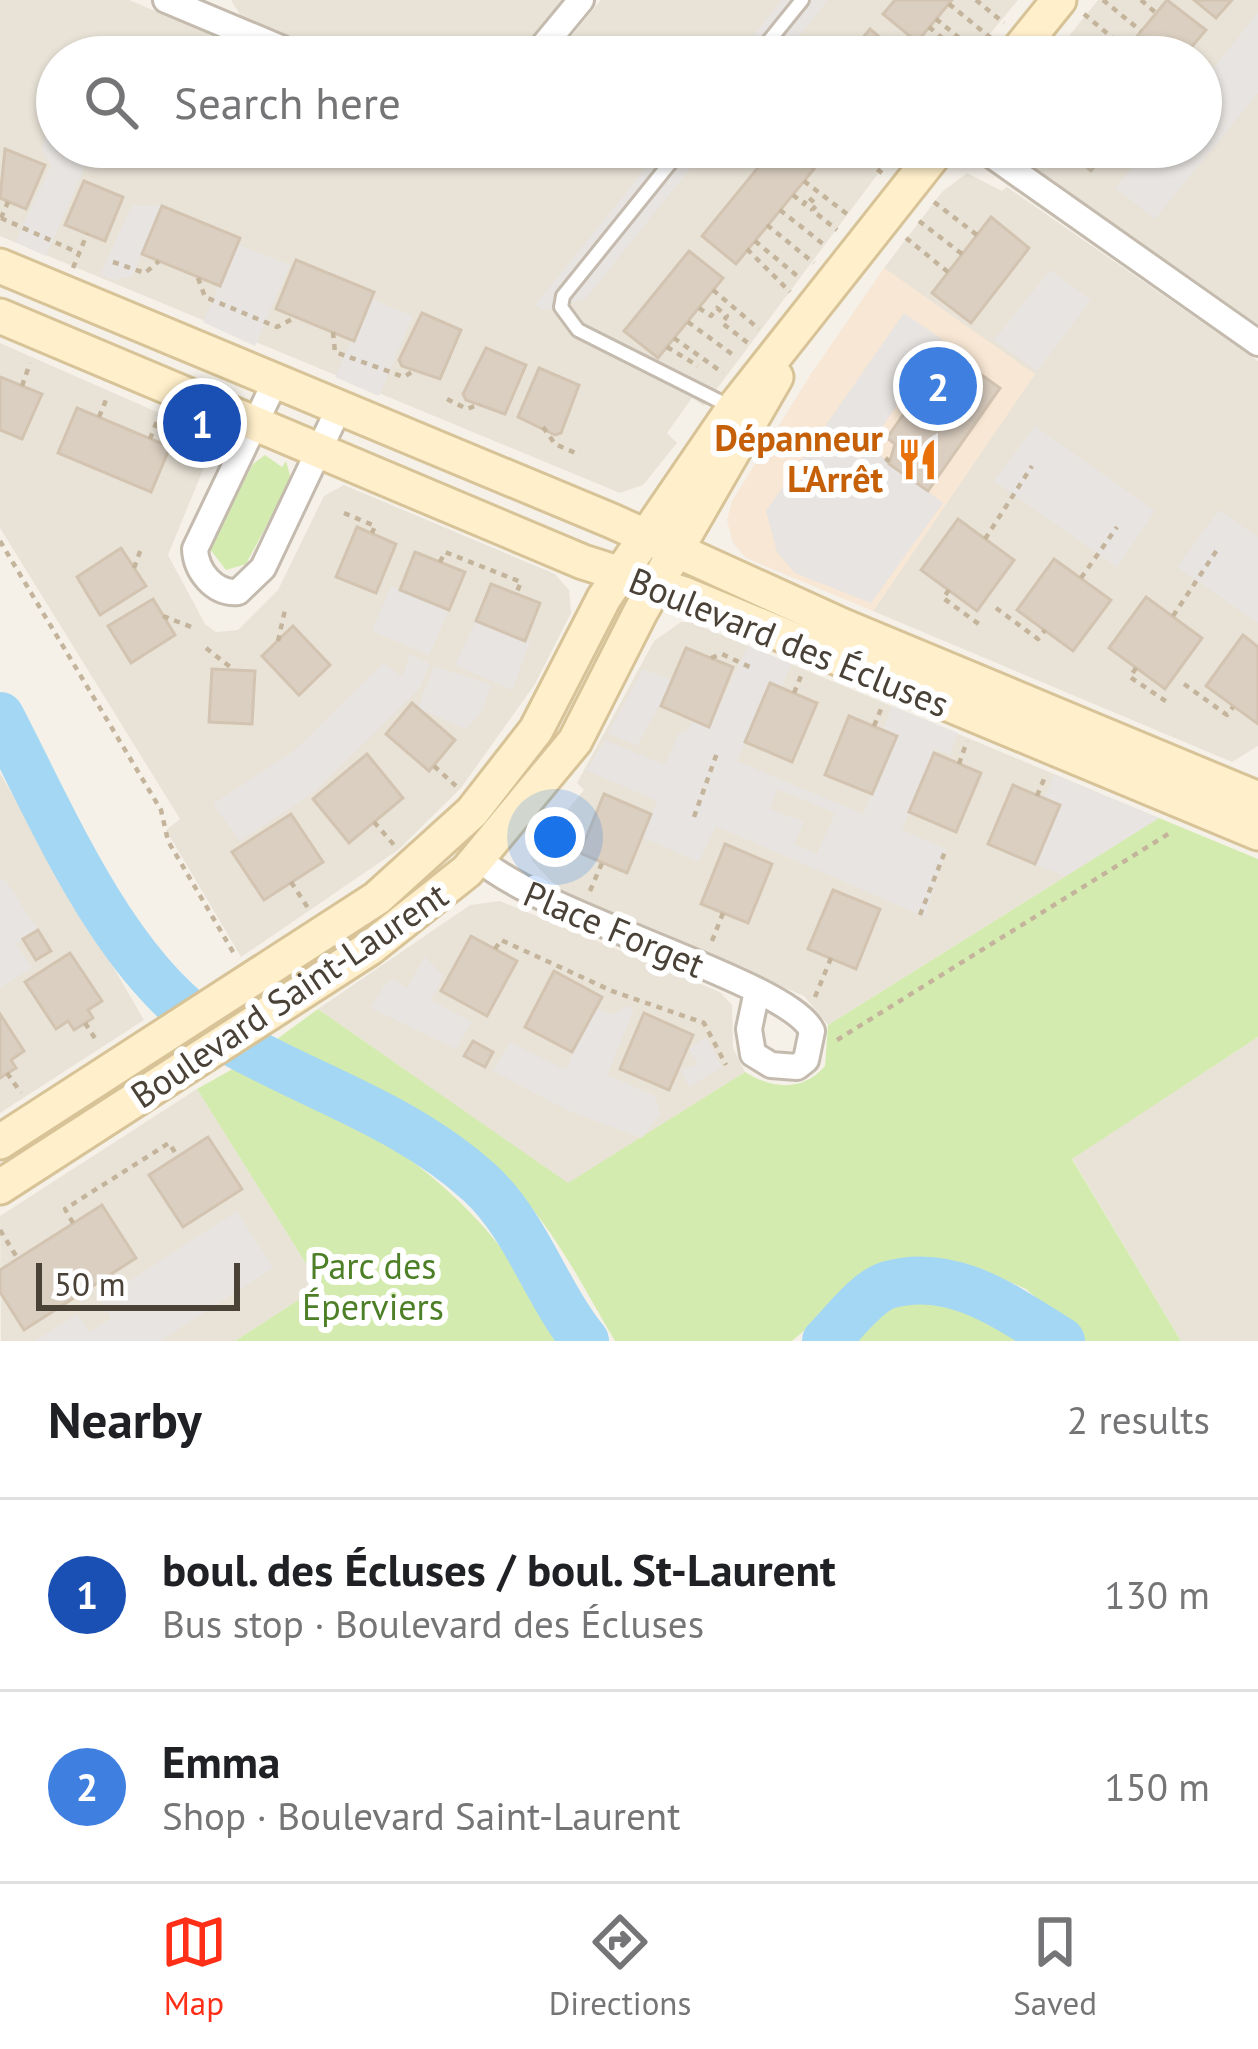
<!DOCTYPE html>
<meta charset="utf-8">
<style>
:root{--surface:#fff;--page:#f2f2f2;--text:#202124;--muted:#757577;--line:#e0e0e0;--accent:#ff2e17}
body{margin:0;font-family:"PT Sans",sans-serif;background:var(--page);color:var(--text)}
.scale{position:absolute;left:36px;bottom:30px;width:204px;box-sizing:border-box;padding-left:12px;border:6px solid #4a4137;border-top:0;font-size:33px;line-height:42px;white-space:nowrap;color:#4a4137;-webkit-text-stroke:9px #fff;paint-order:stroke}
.you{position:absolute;left:555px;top:837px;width:42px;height:42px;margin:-30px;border:9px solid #fff;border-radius:50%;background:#1a73e8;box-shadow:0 0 0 18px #1a73e833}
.badge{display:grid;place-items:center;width:78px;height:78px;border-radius:50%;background:var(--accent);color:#fff;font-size:39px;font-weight:700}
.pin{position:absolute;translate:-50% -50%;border:6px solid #fff;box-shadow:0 3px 12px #0006}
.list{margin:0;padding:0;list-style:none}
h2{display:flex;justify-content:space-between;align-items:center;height:156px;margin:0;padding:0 48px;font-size:51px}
h2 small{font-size:39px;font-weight:400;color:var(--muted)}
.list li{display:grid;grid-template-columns:78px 1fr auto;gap:36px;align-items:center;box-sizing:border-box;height:192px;padding:0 48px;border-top:3px solid var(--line)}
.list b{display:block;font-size:45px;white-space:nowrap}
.list p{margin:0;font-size:39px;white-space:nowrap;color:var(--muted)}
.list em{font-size:39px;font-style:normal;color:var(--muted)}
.icon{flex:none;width:66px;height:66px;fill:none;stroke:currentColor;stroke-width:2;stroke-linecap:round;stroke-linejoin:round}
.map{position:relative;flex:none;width:1258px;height:1341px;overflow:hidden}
.search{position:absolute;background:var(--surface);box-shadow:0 3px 9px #0004;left:36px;right:36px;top:36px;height:132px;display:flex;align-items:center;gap:30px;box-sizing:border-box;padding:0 42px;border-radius:66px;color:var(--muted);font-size:45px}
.sheet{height:540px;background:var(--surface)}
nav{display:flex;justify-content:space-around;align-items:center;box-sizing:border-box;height:168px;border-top:3px solid var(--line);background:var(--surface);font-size:33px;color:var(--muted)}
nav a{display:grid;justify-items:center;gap:6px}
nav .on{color:var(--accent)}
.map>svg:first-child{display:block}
.residential{fill:#e9e3d7}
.commercial{fill:#f8e7d4}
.green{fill:#d4ebb0}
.parking{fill:#e7e4e1;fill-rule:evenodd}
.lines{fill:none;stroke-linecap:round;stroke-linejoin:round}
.river{stroke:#a3d7f4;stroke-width:48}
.building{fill:#dbcfc1;stroke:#d3c4b1;stroke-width:3}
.lane-casing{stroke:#c4bbae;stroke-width:18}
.street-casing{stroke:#c4bbae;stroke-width:30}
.secondary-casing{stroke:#d7c397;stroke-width:39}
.path{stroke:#c4b49c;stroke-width:4.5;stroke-dasharray:6 6;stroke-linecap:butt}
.lane{stroke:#fff;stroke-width:12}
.street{stroke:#fff;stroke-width:24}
.secondary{stroke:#ffefca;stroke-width:33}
.labels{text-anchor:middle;stroke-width:12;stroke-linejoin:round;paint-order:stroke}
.food-label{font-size:36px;font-weight:bold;fill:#c56008;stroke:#fff;text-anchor:end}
.street-label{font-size:36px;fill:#4a4137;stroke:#fff}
.park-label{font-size:36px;fill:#4c7f26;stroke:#fff}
</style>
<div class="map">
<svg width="1258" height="1341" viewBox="0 0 1258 1341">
<rect width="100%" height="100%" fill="#f5f1e9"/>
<g class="residential">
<polygon points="0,0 129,0 264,57 57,57 57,147 898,147 704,406 692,398 667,433 677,443 643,485 620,493 0,236"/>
<polygon points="231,0 562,0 515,57 340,57 242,18"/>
<polygon points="601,0 1018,0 971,57 554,57"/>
<polygon points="1098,0 1258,0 1258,325 1031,166 1034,161 1013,147 1201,147 1201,57 1052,57"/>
<polygon points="967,173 1002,191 1007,187 1258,361 1258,746 1232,762 873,611 1034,375 884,268 942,192"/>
<polygon points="0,343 216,438 168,555 205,624 216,632 238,630 278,590 324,496 344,485 555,574 569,590 571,613 535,684 461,788 398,850 241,957 166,830 180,819 0,528"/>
<polygon points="681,622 691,622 1159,818 828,1025 804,996 551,889 553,883 532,861 530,846 542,826 549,832 584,790 577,783 654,641"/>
<polygon points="0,773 144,1020 0,1113"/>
<polygon points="500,901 720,992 732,1005 733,1048 745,1072 568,1184 318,1009 470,905"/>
<polygon points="1258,1037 1258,1341 1181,1341 1072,1158"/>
<polygon points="197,1089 320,1286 235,1341 1,1341 0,1216"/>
</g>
<polygon class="commercial" points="884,268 1035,374 873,611 746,558 733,543 727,520 732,501 811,374"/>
<g class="green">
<polygon points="265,455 282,467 286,461 291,479 246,564 226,570 209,548 253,464"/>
<path d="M1159 818 1258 859V1037L1072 1159 1181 1341H1086L1026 1289 981 1270 904 1266 853 1289 792 1341H615C587 1294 561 1242 525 1200 461 1123 364 1085 277 1039L318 1009 568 1183 745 1072C772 1089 803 1092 825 1066L828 1025Z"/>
<path d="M238 1066C386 1129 485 1195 561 1341H235L320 1286 197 1089Z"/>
<polygon points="936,1295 971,1302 1027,1341 851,1341 892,1299"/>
</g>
<g class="parking">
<polygon points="782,0 828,0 782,57 736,57"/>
<polygon points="1258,13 1258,93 1155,219 1115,188 1149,147 1201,147 1201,83"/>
<polygon points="49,128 57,132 57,147 93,149 46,256 15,242 51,165 41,150"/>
<polygon points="663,147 708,147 585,299 544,310 535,305"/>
<polygon points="132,205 162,206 132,277 113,280 100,275"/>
<polygon points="237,244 290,265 255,346 203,322"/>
<polygon points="1050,270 1091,300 1037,371 994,340"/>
<polygon points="371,299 413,316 379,396 335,377"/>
<polygon points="904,313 943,340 875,437 873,450 943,503 871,603 795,573 777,552 766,511"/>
<polygon points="1035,426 1155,511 1117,567 994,481"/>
<polygon points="1219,510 1258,537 1258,623 1177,567"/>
<polygon points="391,586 449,610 429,655 372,631"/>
<polygon points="476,621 530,642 512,690 455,665"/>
<path d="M748 646 791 664 781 688 770 684 737 761 863 814 896 736 883 730 892 706 958 733 950 755 934 749 902 830 946 849 925 917 716 826 699 862 642 837 657 801 586 770 605 740 665 765 679 733 688 730 693 720 709 726ZM777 789 835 813 817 854 794 844 804 822 770 809Z"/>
<polygon points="410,654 430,664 419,689 314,792 240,841 213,804 295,750 384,663 402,677"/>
<polygon points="434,666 491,685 483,709 466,729 418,708"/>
<polygon points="643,669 673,680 637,746 608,733"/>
<polygon points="1054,775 1159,818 1065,876 1035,864 1060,806 1044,799"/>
<polygon points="4,878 38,930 16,944 32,968 0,988 0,881"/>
<polygon points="425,956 443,976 431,1000 472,1022 456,1049 371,1008 384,985 393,979 407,988"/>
<polygon points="626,1006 634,1009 607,1075 655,1096 660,1114 642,1138 569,1111 493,1071 510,1042 566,1070 595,1008 614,1015"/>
<polygon points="706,1037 722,1067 689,1087 681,1070 698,1064 689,1049"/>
<polygon points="237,1211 273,1268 160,1341 35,1341 77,1314 90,1332 111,1318 100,1300"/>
</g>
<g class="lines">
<g class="river">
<path d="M0 716C54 819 117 974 220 1035 306 1086 405 1114 480 1183 526 1225 546 1293 585 1341"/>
<path d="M826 1341C842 1325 866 1292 888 1285 953 1266 1009 1309 1061 1341"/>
</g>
</g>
<g class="building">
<polygon points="895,0 952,0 917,42 883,14"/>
<polygon points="1167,0 1206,30 1183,57 1120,57"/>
<polygon points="1194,0 1232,0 1216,18"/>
<polygon points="870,29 903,57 847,57"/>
<polygon points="775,147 788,147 814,169 736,264 702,236"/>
<polygon points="1062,147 1111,147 1091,171"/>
<polygon points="5,149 45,165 26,209 0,198"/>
<polygon points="84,181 123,197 105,241 65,225"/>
<polygon points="162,206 240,238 220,286 142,254"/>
<polygon points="991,217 1029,248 971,323 932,293"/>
<polygon points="689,251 723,278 658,358 624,331"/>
<polygon points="296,260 374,292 354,341 276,309"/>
<polygon points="422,313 461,330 440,379 402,366 399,360"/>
<polygon points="486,348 526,365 505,414 466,400 463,394"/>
<polygon points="948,351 1000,388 928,491 889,464 895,444 887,438"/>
<polygon points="539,368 579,385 561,433 555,435 518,417"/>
<polygon points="0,377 42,394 22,439 0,430"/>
<polygon points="77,408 170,447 151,492 58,453"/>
<polygon points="958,519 1014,560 977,611 921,570"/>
<polygon points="357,527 396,544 376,593 336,577"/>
<polygon points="121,548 146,586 100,615 77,577"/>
<polygon points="415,552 465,572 449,610 400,590"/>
<polygon points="1054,559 1111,600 1073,651 1017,610"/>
<polygon points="491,584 540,603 525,641 476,621"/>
<polygon points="1146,597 1202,638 1165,689 1109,648"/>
<polygon points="153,599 175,635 131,663 108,626"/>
<polygon points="293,626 330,665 299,695 262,656"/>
<polygon points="1243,635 1258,647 1258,724 1206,686"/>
<polygon points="686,648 733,667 709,727 661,706"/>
<polygon points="212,669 255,671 252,724 209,722"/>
<polygon points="770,683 817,703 792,762 745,742"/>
<polygon points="412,703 455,740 429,771 386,734"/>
<polygon points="849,716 897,736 872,794 825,775"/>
<polygon points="934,753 981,773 956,832 909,812"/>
<polygon points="367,754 403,798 349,843 313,799"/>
<polygon points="1013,785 1060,805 1035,864 988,844"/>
<polygon points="604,794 651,814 627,873 580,853"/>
<polygon points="291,814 323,862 264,900 232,852"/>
<polygon points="725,844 772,864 748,923 701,904"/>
<polygon points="833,890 880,909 856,969 808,949"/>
<polygon points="38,930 51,951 36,960 23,939"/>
<polygon points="471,936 517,961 487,1016 441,991"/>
<polygon points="70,953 102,1001 88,1010 93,1018 74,1030 68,1021 56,1029 25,982"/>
<polygon points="554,971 602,997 572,1052 525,1027"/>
<polygon points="644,1013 693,1035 669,1090 620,1069"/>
<polygon points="0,1014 24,1051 11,1060 16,1068 0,1078"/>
<polygon points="473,1041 493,1052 485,1067 464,1056"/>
<polygon points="208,1137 242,1189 183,1227 149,1175"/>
<polygon points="102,1205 136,1258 24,1330 0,1292 0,1270"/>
</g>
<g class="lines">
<defs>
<g id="lane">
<polyline points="756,57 802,0"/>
<polyline points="683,147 563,296 561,307 578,330 729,406"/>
</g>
<g id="street">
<polyline points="166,0 302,57"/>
<polyline points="534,57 581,0"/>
<polyline points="980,147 1258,343"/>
<path d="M275 382 195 549C196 571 214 594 238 592L263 568 339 408"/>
<path d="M478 858C541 916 790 982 812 1031L806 1060 797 1067 771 1065 753 1054 749 1029 757 991"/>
</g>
<g id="secondary">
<polyline points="1013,57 1059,0"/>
<polyline points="0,266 612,521 843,626 1258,799"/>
<polyline points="0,316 583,562 684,594 1258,833"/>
<polyline points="0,1142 377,898 472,812 536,730 604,598 733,409 940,147"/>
<polyline points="0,1187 370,948 467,871 575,741 641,611 776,377"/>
</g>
</defs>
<use href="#lane" class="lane-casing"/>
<use href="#street" class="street-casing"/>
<use href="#secondary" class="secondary-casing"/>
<g class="path">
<polyline points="976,0 1004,23"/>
<polyline points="1103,0 1141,31"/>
<polyline points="1141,0 1156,13"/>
<polyline points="949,4 991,38"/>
<polyline points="1084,14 1126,49"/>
<polyline points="936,19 979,54"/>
<polyline points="929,27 965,57"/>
<polyline points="849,147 882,173"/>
<polyline points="866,147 889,165"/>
<polyline points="804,181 847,214"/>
<polyline points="793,195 804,204 808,197 817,205 812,210 837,230"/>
<polyline points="934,202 977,235"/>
<polyline points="780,210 823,244"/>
<polyline points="1,218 79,253"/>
<polyline points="1,218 8,202"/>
<polyline points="919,221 962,254"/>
<polyline points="767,225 814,263"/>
<polyline points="906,238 948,272"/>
<polyline points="755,241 801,279"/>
<polyline points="747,249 790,292"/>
<polyline points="113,262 145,273 159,261"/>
<polyline points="73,268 87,234"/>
<polyline points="198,278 205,297 277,327 296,317"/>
<polyline points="713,290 759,329"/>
<polyline points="699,308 711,316 717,308 727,316 722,323 748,343"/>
<polyline points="688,322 736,357"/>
<polyline points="333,332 335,352 404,377 416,369"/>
<polyline points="674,338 723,373"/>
<polyline points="667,347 698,366"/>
<polyline points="906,366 927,380"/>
<polyline points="22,386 30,363"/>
<polyline points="447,399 467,409 480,404"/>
<polyline points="99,417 108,395"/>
<polyline points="543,427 555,444 580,455"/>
<polyline points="857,436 888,460 872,481"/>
<polyline points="150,439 159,416"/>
<polyline points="344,513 375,526 372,533"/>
<polyline points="985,539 1032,466"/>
<polyline points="0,541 161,810 168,841 236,957"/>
<polyline points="440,562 445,552 521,582 516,594"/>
<polyline points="134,568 142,546"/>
<polyline points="1081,578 1117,527"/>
<polyline points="949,590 943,598 983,627"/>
<polyline points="996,608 1038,639 1045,630"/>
<polyline points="163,616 194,628"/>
<polyline points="1173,616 1217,550"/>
<polyline points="278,641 285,610"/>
<polyline points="206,648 234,670"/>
<polyline points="711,658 722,654 754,669"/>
<polyline points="1136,668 1130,677 1170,704"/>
<polyline points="1184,684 1227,715 1233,707"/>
<polyline points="794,693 801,676"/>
<polyline points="874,726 881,709"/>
<polyline points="959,764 967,741"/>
<polyline points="434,766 456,786"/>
<polyline points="1037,796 1044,779"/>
<polyline points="694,817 717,753"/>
<polyline points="374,822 394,845"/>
<polyline points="291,882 308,908"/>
<polyline points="590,891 602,863"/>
<polyline points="920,915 946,849"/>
<polyline points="712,941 723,913"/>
<polyline points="495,949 501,940 612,991 704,1023 726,1065"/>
<polyline points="815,997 831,958"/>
<polyline points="85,1023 98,1043"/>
<polyline points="837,1040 1173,831"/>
<polyline points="7,1073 21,1093"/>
<polyline points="73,1223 65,1209 169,1143 178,1157"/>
<polyline points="0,1230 18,1259"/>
</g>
<use href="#lane" class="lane"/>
<use href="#street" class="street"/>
<use href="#secondary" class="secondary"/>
</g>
<defs>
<symbol id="restaurant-bare" viewBox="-9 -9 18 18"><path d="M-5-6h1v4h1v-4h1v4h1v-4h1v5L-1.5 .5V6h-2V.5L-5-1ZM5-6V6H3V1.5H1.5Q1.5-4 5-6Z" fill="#e8710a" stroke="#fff" stroke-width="2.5" paint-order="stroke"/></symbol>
</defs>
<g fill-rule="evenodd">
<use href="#restaurant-bare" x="888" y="430" width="59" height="59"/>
</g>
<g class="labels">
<g class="food-label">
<text x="883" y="451">Dépanneur<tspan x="883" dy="41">L'Arrêt</tspan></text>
</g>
<g class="street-label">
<text transform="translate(789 642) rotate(22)" y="13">Boulevard des Écluses</text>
<text transform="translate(614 929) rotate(23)" y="13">Place Forget</text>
<text transform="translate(289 995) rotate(-34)" y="13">Boulevard Saint-Laurent</text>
</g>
<g class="park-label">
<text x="373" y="1279">Parc des<tspan x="373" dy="41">Éperviers</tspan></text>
</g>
</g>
</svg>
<div class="scale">50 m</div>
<div class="you"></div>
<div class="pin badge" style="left:202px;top:423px;background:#1a4fb4">1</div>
<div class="pin badge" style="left:938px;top:386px;background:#3f7fe0">2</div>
<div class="search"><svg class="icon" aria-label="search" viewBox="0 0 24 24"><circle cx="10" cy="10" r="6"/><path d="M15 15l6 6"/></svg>Search here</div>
</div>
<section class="sheet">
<h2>Nearby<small>2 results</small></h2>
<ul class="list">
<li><span class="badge" style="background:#1a4fb4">1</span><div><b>boul. des Écluses / boul. St-Laurent</b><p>Bus stop · Boulevard des Écluses</p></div><em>130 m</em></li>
<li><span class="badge" style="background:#3f7fe0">2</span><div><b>Emma</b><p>Shop · Boulevard Saint-Laurent</p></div><em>150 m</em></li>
</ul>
</section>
<nav>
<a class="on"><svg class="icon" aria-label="map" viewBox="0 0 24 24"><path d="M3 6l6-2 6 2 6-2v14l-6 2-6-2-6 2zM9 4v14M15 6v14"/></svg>Map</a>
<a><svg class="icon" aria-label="directions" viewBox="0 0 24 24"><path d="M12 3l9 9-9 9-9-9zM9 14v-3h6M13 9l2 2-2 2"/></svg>Directions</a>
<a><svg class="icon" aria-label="saved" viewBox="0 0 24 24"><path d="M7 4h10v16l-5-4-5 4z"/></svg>Saved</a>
</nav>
